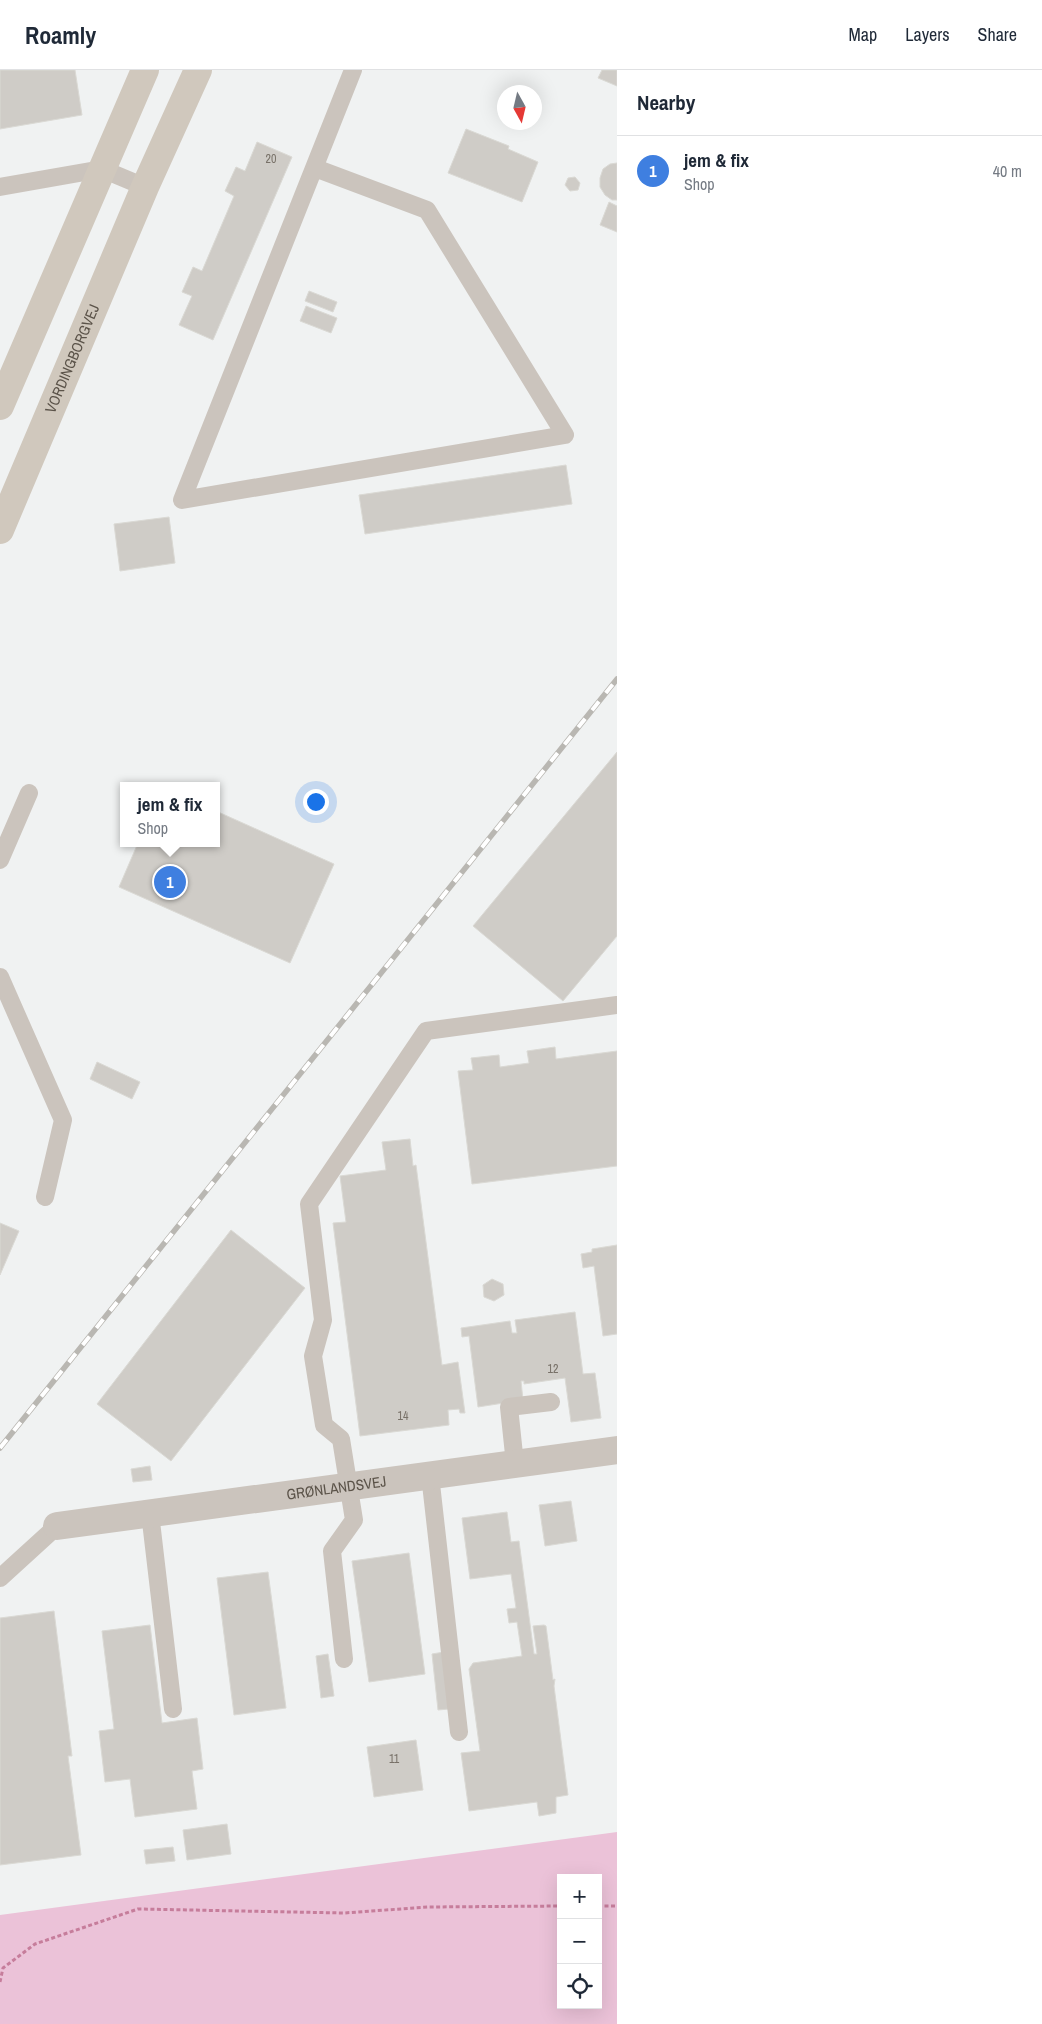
<!DOCTYPE html>
<meta charset="utf-8">
<style>
:root{--surface:#fff;--page:#f6f6f7;--text:#1f2937;--muted:#747a83;--line:#e0e1e3;--accent:#db2777}
body{margin:0;font-family:"Archivo Narrow",sans-serif;background:var(--page);color:var(--text)}
.controls{position:absolute;right:15px;bottom:15px;display:grid;overflow:hidden;border-radius:0px;box-shadow:0 5px 20px #0002}
.controls button{width:45px;height:45px;display:grid;place-items:center;padding:0;border:0;border-bottom:1px solid var(--line);background:var(--surface);color:var(--text);font:25px sans-serif}
.compass{position:absolute;left:497px;top:15px;width:45px;height:45px;border-radius:50%;background:var(--surface);box-shadow:0 5px 20px #0002;rotate:172deg}
.you{position:absolute;left:315px;top:731px;width:18px;height:18px;margin:-12px;border:4px solid #fff;border-radius:50%;background:#1a73e8;box-shadow:0 0 0 8px #1a73e833}
.badge{display:grid;place-items:center;width:32px;height:32px;border-radius:50%;background:var(--accent);color:#fff;font-size:16px;font-weight:700}
.pin{position:absolute;translate:-50% -50%;border:2px solid #fff;box-shadow:0 1px 5px #0006}
.popup{position:absolute;left:120px;top:712px;width:100px;height:65px;box-sizing:border-box;display:grid;place-content:center;border-radius:0px;background:var(--surface);filter:drop-shadow(0 1px 4px #0005);font-size:16px;white-space:nowrap;color:var(--muted)}
.popup b{font-size:19px;color:var(--text)}
.popup::after{content:'';position:absolute;left:50%;top:100%;margin-left:-10px;border:10px solid transparent;border-top-color:var(--surface)}
.list{margin:0;padding:0;list-style:none}
h2{display:flex;justify-content:space-between;align-items:center;height:65px;margin:0;padding:0 20px;font-size:21px}
h2 small{font-size:16px;font-weight:400;color:var(--muted)}
.list li{display:grid;grid-template-columns:32px 1fr auto;gap:15px;align-items:center;box-sizing:border-box;height:70px;padding:0 20px;border-top:1px solid var(--line)}
.list b{display:block;font-size:19px;white-space:nowrap}
.list p{margin:0;font-size:16px;white-space:nowrap;color:var(--muted)}
.list em{font-size:16px;font-style:normal;color:var(--muted)}
.icon{flex:none;width:28px;height:28px;fill:none;stroke:currentColor;stroke-width:2;stroke-linecap:round;stroke-linejoin:round}
.map{position:relative;flex:none;width:617px;height:1954px;overflow:hidden}
header{display:flex;align-items:center;gap:30px;box-sizing:border-box;height:70px;padding:0 25px;background:var(--surface);border-bottom:1px solid var(--line)}
header strong{font-size:24px}
nav{display:flex;gap:28px;margin-inline-start:auto;font-size:18px}
main{display:flex}
aside{flex:1;background:var(--surface)}
.map>svg:first-child{display:block}
.green{fill:#ebc2d8;fill-rule:evenodd}
.building{fill:#cfccc7;stroke:#dad9d4}
.lines{fill:none;stroke-linecap:round;stroke-linejoin:round}
.path{stroke:#c67d9b;stroke-width:3;stroke-dasharray:4 2.5;stroke-linecap:butt}
.lane{stroke:#cbc4bd;stroke-width:18}
.street{stroke:#cbc4bd;stroke-width:28}
.secondary{stroke:#d0c8bd;stroke-width:28}
.rail-casing{stroke:#b9b7b2;stroke-width:5.5}
.rail{stroke:#fff;stroke-width:4;stroke-dasharray:11;stroke-linecap:butt}
.labels{text-anchor:middle;stroke-width:4;stroke-linejoin:round;paint-order:stroke}
.number-label{font-size:12px;fill:#787168}
.street-label{font-size:15px;fill:#5b5349;stroke:#fff}
</style>
<header>
<strong>Roamly</strong>
<nav><a>Map</a><a>Layers</a><a>Share</a></nav>
</header>
<main>
<div class="map">
<svg width="617" height="1954" viewBox="0 0 617 1954">
<rect width="100%" height="100%" fill="#f0f2f2"/>
<path class="green" d="M617 1762V1954H0V1845ZM561 1808H598V1935H561Z"/>
<g class="building">
<polygon points="0,0 75,0 82,45 0,59"/>
<polygon points="602,0 617,0 617,16 598,8"/>
<polygon points="466,59 509,76 508,79 538,92 522,132 448,103"/>
<polygon points="257,72 292,87 213,270 179,255 192,226 182,222 193,197 202,201 234,126 225,121 236,97 245,101"/>
<polygon points="617,93 617,130 612,130 605,125 600,117 600,108 603,99 610,94"/>
<polygon points="575,107 580,113 578,120 570,121 565,115 568,108"/>
<polygon points="609,132 617,136 617,162 600,155"/>
<polygon points="309,221 337,232 333,242 305,231"/>
<polygon points="306,236 337,248 331,263 300,251"/>
<polygon points="566,395 572,434 365,464 359,425"/>
<polygon points="169,447 175,493 120,501 114,454"/>
<polygon points="617,682 617,866 563,931 473,856"/>
<polygon points="216,741 334,794 290,893 119,817 138,773 216,773"/>
<polygon points="555,977 556,989 617,981 617,1096 472,1114 458,1001 473,1000 471,988 499,985 500,997 529,993 527,981"/>
<polygon points="97,992 140,1012 132,1029 90,1009"/>
<polygon points="410,1069 413,1096 416,1095 442,1295 458,1292 465,1343 460,1343 459,1339 448,1340 449,1355 360,1366 333,1153 346,1152 340,1106 386,1100 382,1072"/>
<polygon points="0,1153 19,1161 0,1205"/>
<polygon points="231,1160 305,1218 171,1391 97,1334"/>
<polygon points="617,1175 617,1264 603,1266 594,1196 583,1198 581,1184 592,1182 592,1179"/>
<polygon points="492,1209 503,1214 504,1225 494,1231 484,1227 483,1215"/>
<polygon points="575,1242 583,1304 595,1303 601,1348 571,1352 565,1308 524,1314 524,1311 521,1311 523,1330 478,1337 469,1266 462,1267 461,1258 510,1251 512,1263 517,1263 515,1250"/>
<polygon points="150,1396 152,1410 133,1412 131,1399"/>
<polygon points="571,1431 577,1471 545,1476 539,1435"/>
<polygon points="507,1442 511,1472 519,1471 534,1584 537,1584 533,1556 544,1555 546,1556 553,1610 555,1609 554,1616 568,1725 556,1727 556,1743 539,1746 537,1732 469,1741 461,1683 480,1681 469,1599 473,1593 522,1586 517,1552 509,1553 507,1539 516,1538 511,1504 470,1509 462,1448"/>
<polygon points="409,1483 425,1604 369,1612 352,1491"/>
<polygon points="268,1502 286,1638 234,1645 217,1508"/>
<polygon points="54,1541 72,1686 68,1686 81,1785 0,1795 0,1548"/>
<polygon points="150,1555 162,1653 197,1648 203,1699 192,1701 197,1739 135,1747 130,1709 105,1712 99,1661 114,1659 102,1561"/>
<polygon points="444,1582 449,1639 438,1640 432,1584"/>
<polygon points="328,1584 334,1626 321,1628 316,1586"/>
<polygon points="416,1670 423,1720 374,1727 367,1677"/>
<polygon points="227,1754 231,1784 187,1790 183,1760"/>
<polygon points="173,1777 175,1791 146,1794 144,1780"/>
</g>
<g class="lines">
<g class="path">
<polyline points="598,1836 617,1836"/>
<polyline points="0,1912 3,1898 35,1874 138,1839 344,1843 428,1837 561,1836"/>
</g>
<g class="lane">
<polyline points="315,98 427,140 565,365 182,430 353,0"/>
<polyline points="0,117 102,99 145,117"/>
<polyline points="0,790 29,723"/>
<polyline points="0,907 63,1050 45,1127"/>
<polyline points="515,1394 509,1337 551,1332"/>
<polyline points="430,1405 459,1662"/>
<polyline points="150,1443 173,1639"/>
<polyline points="0,1508 57,1456"/>
<polyline points="344,1589 332,1481 354,1450 341,1369 324,1355 313,1286 323,1250 309,1134 426,961 617,935"/>
</g>
<path class="street" id="s1" d="M57 1456 617 1380"/>
<g class="secondary">
<polyline points="0,336 145,0"/>
<path id="s2" d="M0 460 145 117 198 0"/>
</g>
<defs>
<polyline id="rail" points="0,1378 617,609"/>
</defs>
<use href="#rail" class="rail-casing"/>
<use href="#rail" class="rail"/>
</g>
<g class="labels">
<g class="number-label">
<text x="271" y="93">20</text>
<text x="553" y="1303">12</text>
<text x="403" y="1350">14</text>
<text x="394" y="1693">11</text>
</g>
<g class="street-label">
<text dy="5" stroke="none"><textPath href="#s2" startOffset="186">VORDINGBORGVEJ</textPath></text>
<text dy="5" stroke="none"><textPath href="#s1" startOffset="282">GRØNLANDSVEJ</textPath></text>
</g>
</g>
</svg>
<div class="controls">
<button>+</button>
<button>−</button>
<button><svg class="icon" aria-label="locate" viewBox="0 0 24 24"><circle cx="12" cy="12" r="6"/><path d="M12 2v4M12 18v4M2 12h4M18 12h4"/></svg></button>
</div>
<svg class="compass" viewBox="-18 -18 36 36"><path d="M0-13l5 13h-10z" fill="#e53935"/><path d="M0 13l5-13h-10z" fill="#747a83"/></svg>
<div class="you"></div>
<div class="pin badge" style="left:170px;top:812px;background:#3f7fe0">1</div>
<div class="popup"><b>jem &amp; fix</b>Shop</div>
</div>
<aside>
<h2>Nearby<small></small></h2>
<ul class="list">
<li><span class="badge" style="background:#3f7fe0">1</span><div><b>jem &amp; fix</b><p>Shop</p></div><em>40 m</em></li>
</ul>
</aside>
</main>
